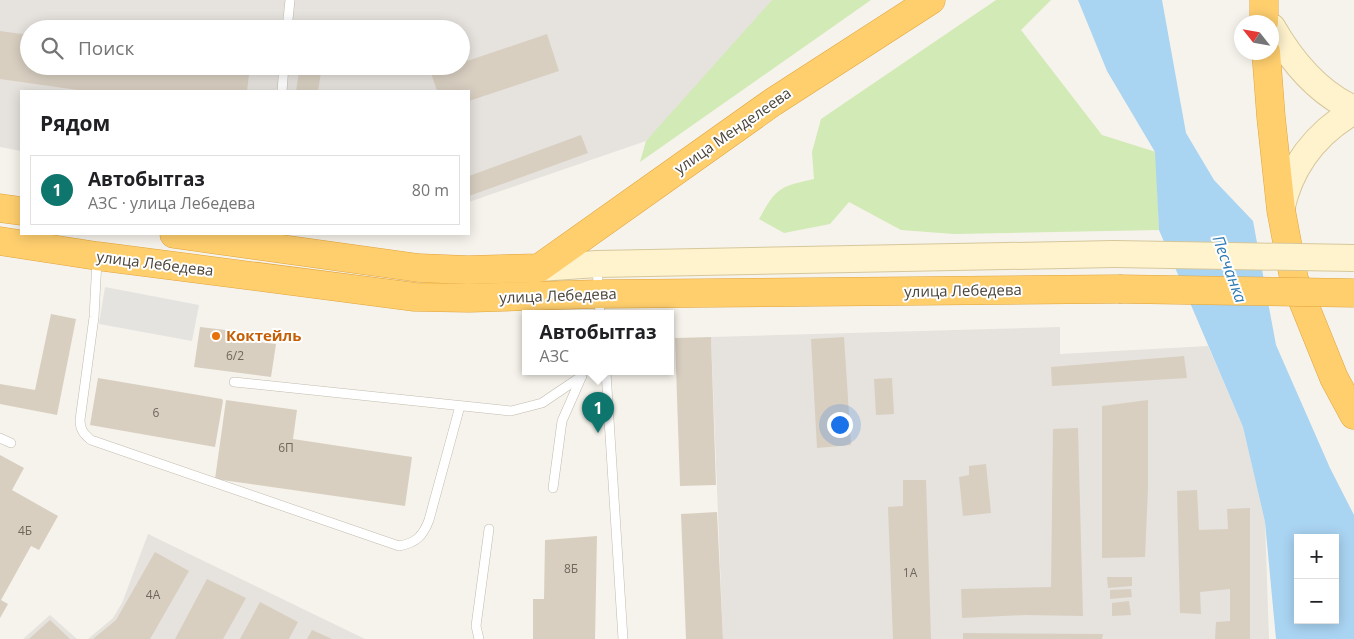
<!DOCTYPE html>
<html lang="ru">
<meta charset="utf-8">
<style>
:root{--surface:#fff;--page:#f2f2f2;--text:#202124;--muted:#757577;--line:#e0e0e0;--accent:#0f766e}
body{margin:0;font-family:"Open Sans",sans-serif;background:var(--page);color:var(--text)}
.controls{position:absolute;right:15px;bottom:15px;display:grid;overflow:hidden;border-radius:0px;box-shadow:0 2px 12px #0003}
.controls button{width:45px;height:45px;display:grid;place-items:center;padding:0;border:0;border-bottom:1px solid var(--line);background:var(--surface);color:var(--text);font:25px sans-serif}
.compass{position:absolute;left:1234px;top:15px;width:45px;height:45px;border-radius:50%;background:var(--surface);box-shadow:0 2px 12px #0003;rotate:301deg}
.you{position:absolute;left:839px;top:424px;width:18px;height:18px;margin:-12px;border:4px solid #fff;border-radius:50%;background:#1a73e8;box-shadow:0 0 0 8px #1a73e833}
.badge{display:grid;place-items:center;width:32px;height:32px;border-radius:50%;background:var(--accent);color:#fff;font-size:16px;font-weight:700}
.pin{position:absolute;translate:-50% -41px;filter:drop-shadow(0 1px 2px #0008)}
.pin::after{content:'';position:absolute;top:26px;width:18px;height:15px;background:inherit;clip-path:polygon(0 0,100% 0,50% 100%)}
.popup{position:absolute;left:522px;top:310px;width:152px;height:65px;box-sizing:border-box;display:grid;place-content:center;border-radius:0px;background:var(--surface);filter:drop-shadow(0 1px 4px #0005);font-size:16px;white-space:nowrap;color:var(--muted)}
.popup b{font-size:19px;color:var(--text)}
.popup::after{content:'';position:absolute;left:50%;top:100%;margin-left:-10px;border:10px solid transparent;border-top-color:var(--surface)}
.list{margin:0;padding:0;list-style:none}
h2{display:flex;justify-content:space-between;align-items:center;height:65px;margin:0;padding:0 20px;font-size:21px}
h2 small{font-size:16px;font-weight:400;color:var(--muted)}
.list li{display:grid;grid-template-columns:32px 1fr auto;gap:15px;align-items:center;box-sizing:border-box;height:70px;margin:0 10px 10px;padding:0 10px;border:1px solid var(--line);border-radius:0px}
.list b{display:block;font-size:19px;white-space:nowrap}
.list p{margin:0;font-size:16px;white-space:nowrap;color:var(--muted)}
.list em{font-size:16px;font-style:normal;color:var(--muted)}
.icon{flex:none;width:28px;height:28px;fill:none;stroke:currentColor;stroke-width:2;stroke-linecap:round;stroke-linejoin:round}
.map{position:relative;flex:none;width:1354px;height:639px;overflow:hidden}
.search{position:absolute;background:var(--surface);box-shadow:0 2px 12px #0003;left:20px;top:20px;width:450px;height:55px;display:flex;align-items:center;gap:12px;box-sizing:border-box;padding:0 18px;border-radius:28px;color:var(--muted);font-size:19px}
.panel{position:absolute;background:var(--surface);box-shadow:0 2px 12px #0003;left:20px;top:90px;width:450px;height:145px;border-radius:0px}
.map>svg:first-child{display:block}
.industrial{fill:#e6e2dd;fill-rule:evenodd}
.green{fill:#d2eab5}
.parking{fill:#e5e3e0}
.water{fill:#a9d4f2;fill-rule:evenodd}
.building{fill:#d8cfc1}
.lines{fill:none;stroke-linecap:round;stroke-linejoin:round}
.lane-casing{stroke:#c2bbae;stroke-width:10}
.secondary-casing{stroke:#d6c79b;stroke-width:28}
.highway-casing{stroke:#e0a43c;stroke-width:29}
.lane{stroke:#fff;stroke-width:9}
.secondary{stroke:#fff3cd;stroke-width:26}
.highway{stroke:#ffcf6e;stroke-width:28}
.secondary-bridge-casing{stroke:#d6c79b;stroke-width:28;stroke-linecap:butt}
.highway-bridge-casing{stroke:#e0a43c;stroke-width:29;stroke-linecap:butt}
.secondary-bridge{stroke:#fff3cd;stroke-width:26}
.highway-bridge{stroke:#ffcf6e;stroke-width:28}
.food-dot{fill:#e8710a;stroke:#fff;stroke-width:2}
.labels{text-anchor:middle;stroke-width:4;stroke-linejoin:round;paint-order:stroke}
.number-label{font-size:12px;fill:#6e675b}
.street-label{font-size:15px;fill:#4b4439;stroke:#fff}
.food-label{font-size:15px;font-weight:bold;fill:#c56008;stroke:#fff;text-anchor:start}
.water-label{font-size:16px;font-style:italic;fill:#2e7ab2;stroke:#fff}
</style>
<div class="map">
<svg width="1354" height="639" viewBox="0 0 1354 639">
<rect width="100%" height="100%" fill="#f6f3ec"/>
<g class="industrial">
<path d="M0 0H772L701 85 646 141 469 202V91H21V151L0 147ZM29 29H461V66H29Z"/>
<polygon points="1060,327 1060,354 1208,346 1243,427 1265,522 1269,639 723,639 711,337"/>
<polygon points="148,534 365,639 88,639 113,618 122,603"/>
<polygon points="50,615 77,639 23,639"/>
</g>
<g class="green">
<polygon points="772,0 871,0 640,162 646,141"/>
<path d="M996 0H1051L1021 30 1102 135 1156 152 1159 230 954 234 901 230 849 202 830 224 784 233 759 219C777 187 779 187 814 179L812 152 821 119Z"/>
</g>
<polygon class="parking" points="105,287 199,305 192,341 99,324"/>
<path class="water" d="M1078 0H1162L1186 133 1214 180 1253 221 1276 345 1330 468 1354 515V639H1276L1265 522 1243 427 1159 230 1155 152 1107 71ZM1298 538H1335V620H1298Z"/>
<g class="building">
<polygon points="0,31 29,35 29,66 250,66 247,91 85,91 0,79"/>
<polygon points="547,34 559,71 469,101 469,91 437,91 431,73 450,66 461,66 461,63"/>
<polygon points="300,66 322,66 318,91 296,91"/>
<polygon points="581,135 588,153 469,196 469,176"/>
<polygon points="51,314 76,319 57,415 0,404 0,384 35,390"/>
<polygon points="200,327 234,331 233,339 276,344 271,377 194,367"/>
<polygon points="711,337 716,485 680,486 675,338"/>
<polygon points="844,337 851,445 817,448 811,339"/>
<polygon points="1184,356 1187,378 1052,386 1051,367"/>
<polygon points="98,378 222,399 223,401 215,447 90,425"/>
<polygon points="892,378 894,414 876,415 874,379"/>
<polygon points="226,400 297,410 293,439 412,457 405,506 215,479"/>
<polygon points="1148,400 1148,488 1145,557 1102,558 1102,406"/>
<polygon points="1078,428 1083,616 1025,615 962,618 961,589 1051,587 1053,429"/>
<polygon points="0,455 24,468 12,490 58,516 39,550 31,546 1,600 8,604 0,618"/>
<polygon points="986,464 991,513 963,516 959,477 969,475 969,466"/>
<polygon points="903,480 926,480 931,639 893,639 888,507 903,506"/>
<polygon points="1197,490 1199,530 1228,529 1227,509 1250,508 1250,639 1215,639 1216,622 1230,621 1230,589 1200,592 1201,614 1180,613 1177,491"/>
<polygon points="717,512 723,639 686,639 681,514"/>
<polygon points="597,536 595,639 533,639 533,599 544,599 545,540"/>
<polygon points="155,552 189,571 150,639 93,639 116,620"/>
<polygon points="1107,577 1132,577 1132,586 1108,588"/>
<polygon points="207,579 246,598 223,639 175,639"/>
<polygon points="1131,589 1132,597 1110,599 1110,590"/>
<polygon points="1129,601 1131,615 1112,616 1112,603"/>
<polygon points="260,602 298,622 289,639 240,639"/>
<polygon points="50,620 70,639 29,639"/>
<polygon points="312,630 332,639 307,639"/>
<polygon points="963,633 1103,634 1102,639 963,639"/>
</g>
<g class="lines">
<defs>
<g id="lane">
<polyline points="287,29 290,0"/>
<polyline points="282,91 284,66"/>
<path d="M97 260 94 317 80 420C80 430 84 434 91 440L399 546C416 543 423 536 429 520L460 406"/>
<polyline points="597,267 600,314"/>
<polyline points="606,372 623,639"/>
<polyline points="234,382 511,411 542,403 582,376"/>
<polyline points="0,438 11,443"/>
<polyline points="553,488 562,421 581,378"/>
<polyline points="479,639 476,626 489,529"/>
</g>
<g id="secondary">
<path d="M1272 27C1291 60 1318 93 1354 109"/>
<path d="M1281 210C1290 167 1316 133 1354 111"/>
<polyline points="539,268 597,264 1114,254"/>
</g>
<g id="highway">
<polyline points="1264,0 1264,22"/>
<polyline points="1266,52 1271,117 1281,210 1294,279 1334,378 1354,415"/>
<polyline points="0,208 21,211"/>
<polyline points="174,234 419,268 468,270 539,268 773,102 931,0"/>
<polyline points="0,241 97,256 415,297 469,298 598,294 1119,289"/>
</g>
</defs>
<use href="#lane" class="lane-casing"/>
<use href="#secondary" class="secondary-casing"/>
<use href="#highway" class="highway-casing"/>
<use href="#lane" class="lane"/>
<use href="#secondary" class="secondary"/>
<use href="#highway" class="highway"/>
<defs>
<polyline id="secondary-bridge" points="1114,254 1354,258"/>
<polyline id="highway-bridge" points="1119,289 1354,293"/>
</defs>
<use href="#secondary-bridge" class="secondary-bridge-casing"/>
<use href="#highway-bridge" class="highway-bridge-casing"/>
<use href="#secondary-bridge" class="secondary-bridge"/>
<use href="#highway-bridge" class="highway-bridge"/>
</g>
<circle class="food-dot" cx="216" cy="336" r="5"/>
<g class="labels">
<g class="number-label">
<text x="235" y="360">6/2</text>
<text x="156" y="417">6</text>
<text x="286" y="452">6П</text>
<text x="25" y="535">4Б</text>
<text x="571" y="573">8Б</text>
<text x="910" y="577">1А</text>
<text x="153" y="599">4А</text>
</g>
<g class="street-label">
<text transform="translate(733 131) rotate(-35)" y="5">улица Менделеева</text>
<text transform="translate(155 264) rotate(7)" y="5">улица Лебедева</text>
<text transform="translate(963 291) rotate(-1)" y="5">улица Лебедева</text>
<text transform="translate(558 296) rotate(-2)" y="5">улица Лебедева</text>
</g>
<g class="food-label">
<text x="226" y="341">Коктейль</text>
</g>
<g class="water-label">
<text transform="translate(1230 269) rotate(70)" y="6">Песчанка</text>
</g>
</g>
</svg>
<div class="controls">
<button>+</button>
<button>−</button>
</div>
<svg class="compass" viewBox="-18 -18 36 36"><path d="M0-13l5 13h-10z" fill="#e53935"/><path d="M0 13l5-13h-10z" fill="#757577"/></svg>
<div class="you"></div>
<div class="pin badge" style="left:598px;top:433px">1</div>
<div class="popup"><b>Автобытгаз</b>АЗС</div>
<div class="search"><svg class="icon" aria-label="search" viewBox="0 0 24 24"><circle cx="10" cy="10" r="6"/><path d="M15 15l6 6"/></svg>Поиск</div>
<section class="panel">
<h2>Рядом<small></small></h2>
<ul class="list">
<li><span class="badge">1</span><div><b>Автобытгаз</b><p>АЗС · улица Лебедева</p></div><em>80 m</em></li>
</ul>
</section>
</div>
